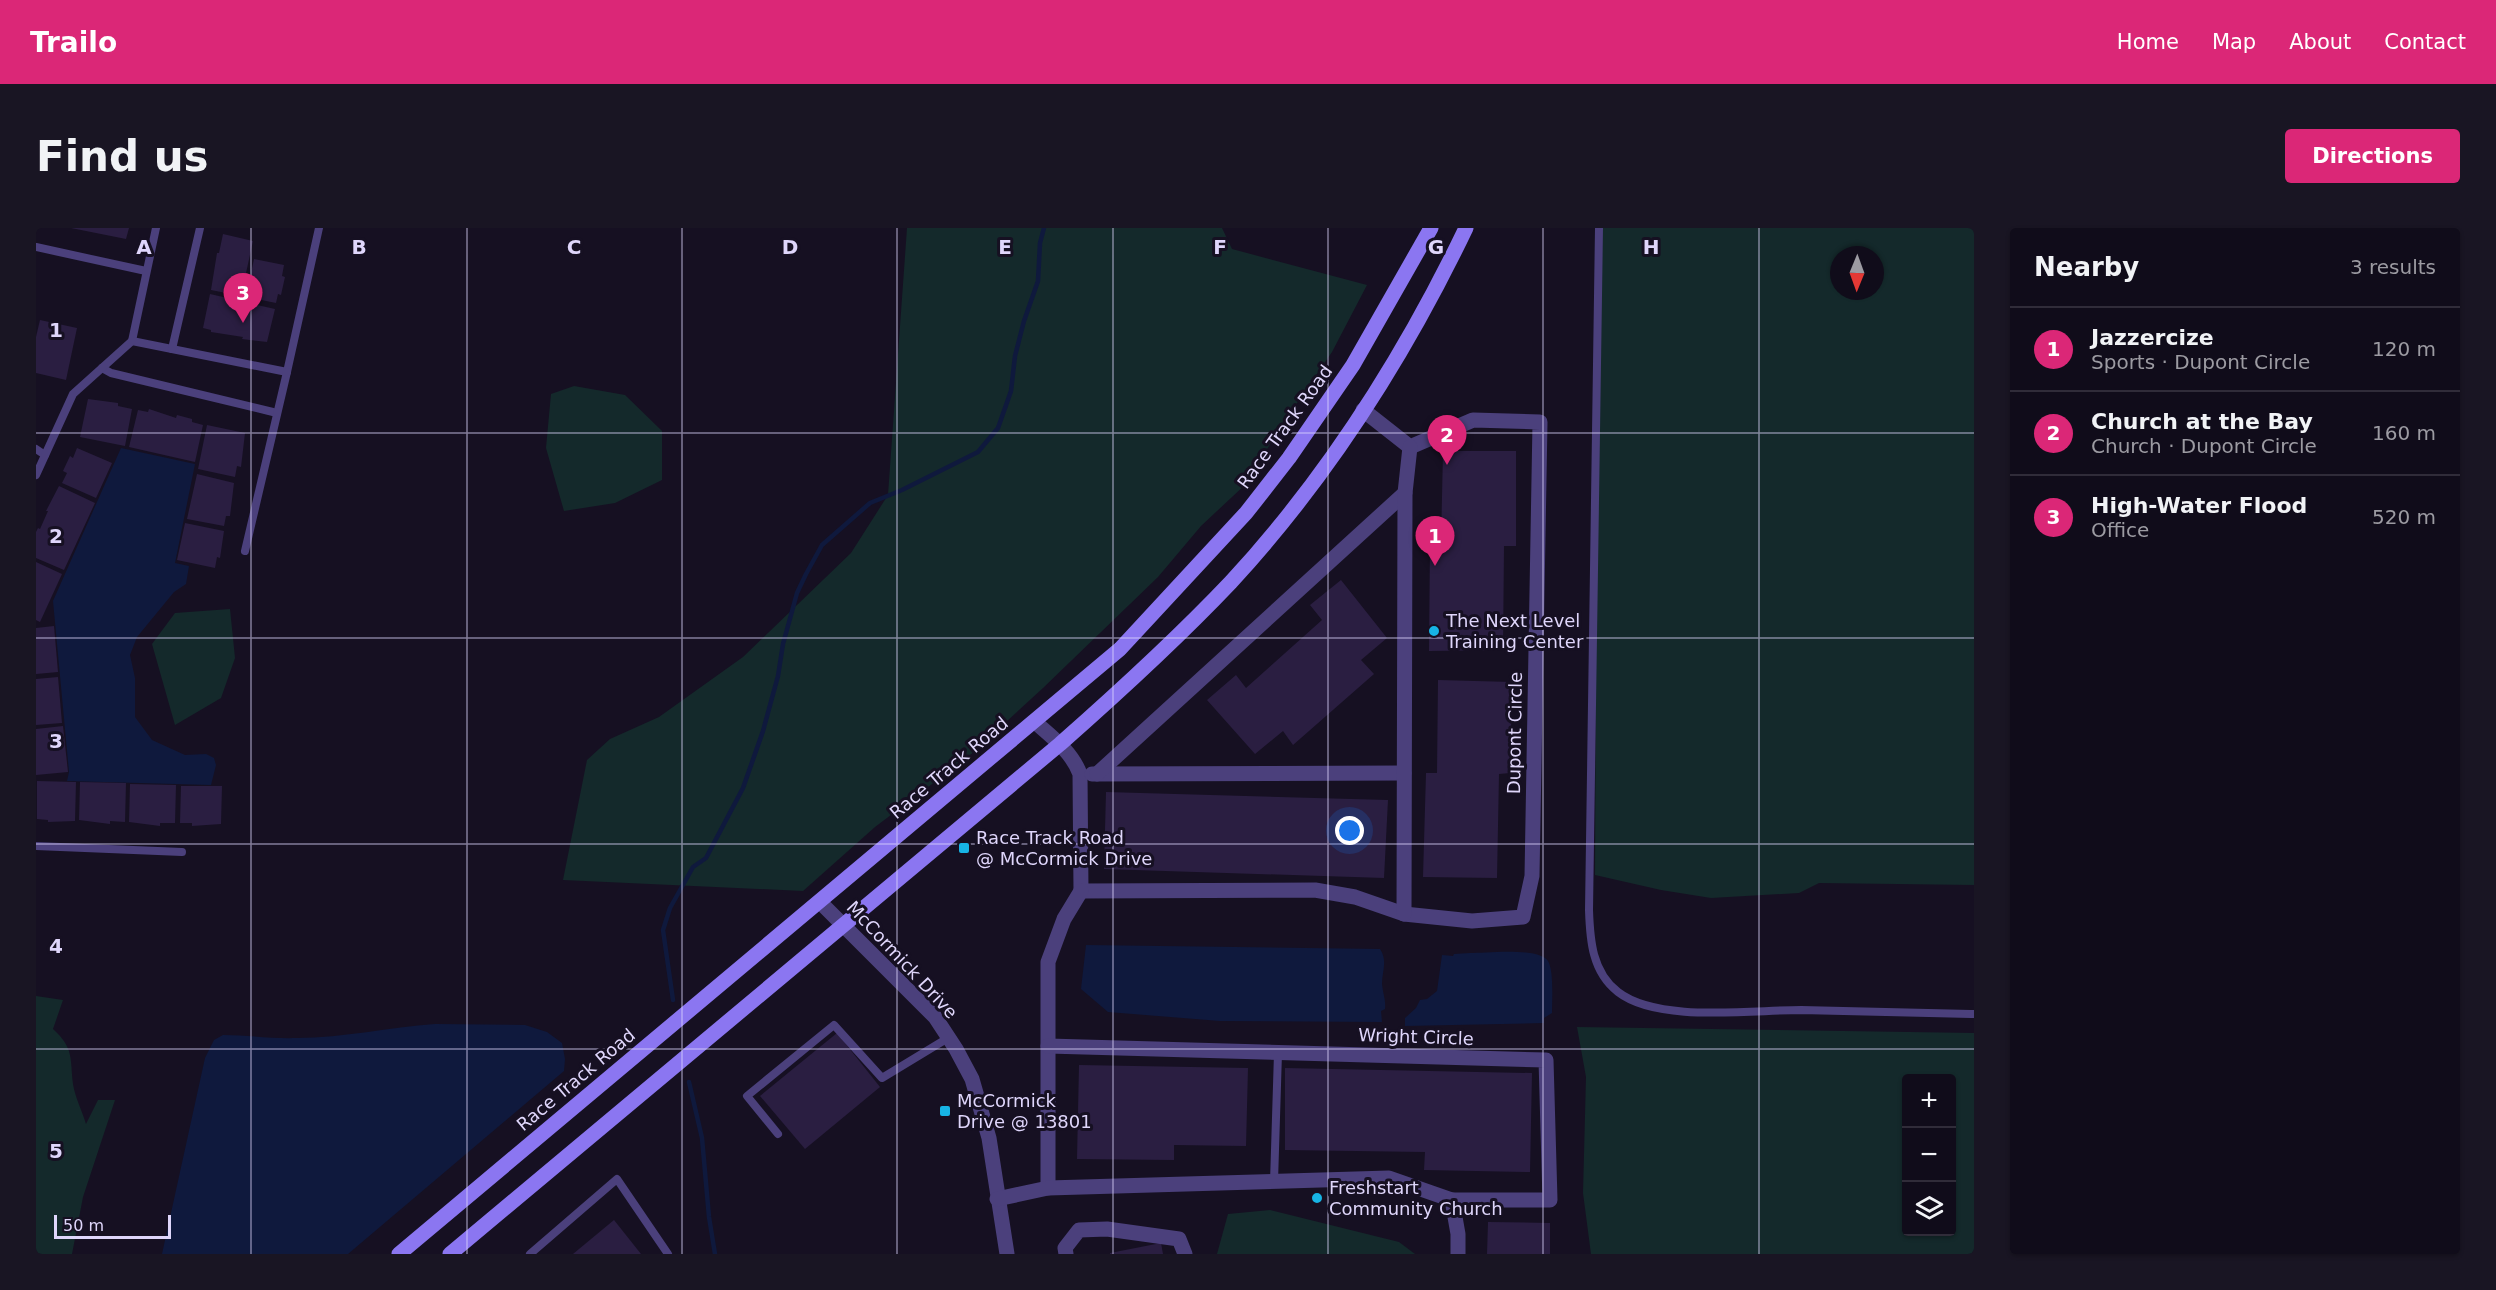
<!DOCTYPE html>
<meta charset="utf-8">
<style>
:root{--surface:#100c1a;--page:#191523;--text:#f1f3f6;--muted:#9c9ba2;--line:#302c39;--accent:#db2777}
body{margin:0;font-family:"DejaVu Sans",sans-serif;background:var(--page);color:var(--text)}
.controls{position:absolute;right:18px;bottom:18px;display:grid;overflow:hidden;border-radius:6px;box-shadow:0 2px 4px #0004}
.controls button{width:54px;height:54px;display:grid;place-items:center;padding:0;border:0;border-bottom:2px solid var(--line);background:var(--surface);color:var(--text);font:30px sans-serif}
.compass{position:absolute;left:1794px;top:18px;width:54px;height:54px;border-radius:50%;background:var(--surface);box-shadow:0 2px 4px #0004;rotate:181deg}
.scale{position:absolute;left:18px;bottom:15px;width:117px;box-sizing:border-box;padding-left:6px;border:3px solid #dfd6fb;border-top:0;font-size:16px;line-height:21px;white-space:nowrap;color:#dfd6fb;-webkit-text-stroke:4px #161022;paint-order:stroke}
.you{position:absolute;left:1314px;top:603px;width:21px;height:21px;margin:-15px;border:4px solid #fff;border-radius:50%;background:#1a73e8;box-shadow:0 0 0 9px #1a73e833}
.badge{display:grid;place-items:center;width:39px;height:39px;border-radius:50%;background:var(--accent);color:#fff;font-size:20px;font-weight:700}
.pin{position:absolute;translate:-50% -50px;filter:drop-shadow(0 2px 3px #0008)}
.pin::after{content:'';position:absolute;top:32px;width:21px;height:18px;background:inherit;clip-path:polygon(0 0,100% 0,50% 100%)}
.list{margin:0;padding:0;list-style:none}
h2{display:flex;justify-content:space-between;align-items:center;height:78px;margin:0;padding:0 24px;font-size:26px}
h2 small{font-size:20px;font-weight:400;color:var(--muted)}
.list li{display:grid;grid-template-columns:39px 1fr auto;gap:18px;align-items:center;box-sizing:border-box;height:84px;padding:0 24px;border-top:2px solid var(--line)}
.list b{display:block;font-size:22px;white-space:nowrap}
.list p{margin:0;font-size:20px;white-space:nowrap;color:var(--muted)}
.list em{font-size:20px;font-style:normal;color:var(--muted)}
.icon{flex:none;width:33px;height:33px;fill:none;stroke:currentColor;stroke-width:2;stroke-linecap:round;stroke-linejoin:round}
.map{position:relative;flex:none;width:1938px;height:1026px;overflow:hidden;border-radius:6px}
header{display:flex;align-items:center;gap:36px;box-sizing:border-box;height:84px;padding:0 30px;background:var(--accent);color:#fff}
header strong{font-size:28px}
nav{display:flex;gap:33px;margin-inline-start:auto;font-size:21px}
.intro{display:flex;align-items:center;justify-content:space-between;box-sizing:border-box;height:144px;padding:0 36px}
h1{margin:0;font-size:42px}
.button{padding:15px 27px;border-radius:6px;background:var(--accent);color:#fff;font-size:21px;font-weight:700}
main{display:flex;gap:36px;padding:0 36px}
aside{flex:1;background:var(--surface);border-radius:6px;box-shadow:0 2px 4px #0004}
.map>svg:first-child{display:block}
.green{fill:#14292b;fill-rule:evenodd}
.water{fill:#0f193d}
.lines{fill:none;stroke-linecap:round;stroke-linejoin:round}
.stream{stroke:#0f193d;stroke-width:4.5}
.building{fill:#2a1e41}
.lane{stroke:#4b407c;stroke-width:8}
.street{stroke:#4b407c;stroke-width:15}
.secondary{stroke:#8b76f1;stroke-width:15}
.grid{fill:none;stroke:#dfd6fb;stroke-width:1.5;stroke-opacity:0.55}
.poi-dot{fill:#17b4e5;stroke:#161022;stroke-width:2}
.labels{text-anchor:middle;stroke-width:6;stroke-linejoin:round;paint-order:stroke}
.street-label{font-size:18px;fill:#dfd6fb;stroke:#161022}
.poi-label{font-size:18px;fill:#dfd6fb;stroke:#161022;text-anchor:start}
.grid-label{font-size:20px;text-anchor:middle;font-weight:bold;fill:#dfd6fb;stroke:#161022;stroke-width:6;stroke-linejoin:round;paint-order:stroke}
</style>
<header>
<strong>Trailo</strong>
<nav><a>Home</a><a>Map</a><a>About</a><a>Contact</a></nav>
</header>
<div class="intro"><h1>Find us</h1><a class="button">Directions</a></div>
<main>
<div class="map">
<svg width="1938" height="1026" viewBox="0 0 1938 1026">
<rect width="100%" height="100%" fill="#161022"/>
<g class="green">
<polygon points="871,0 1186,0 1196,21 1331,57 1296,124 1242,203 1211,255 1165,298 1122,349 1007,460 932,529 839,599 767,663 527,652 551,532 574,511 623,489 707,429 815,325 852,267"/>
<path d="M1562 0H1938V657L1783 655 1763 665 1675 670 1625 662 1559 647ZM1803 27H1839V63H1803Z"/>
<polygon points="538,158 589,167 626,203 626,252 579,275 528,283 510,220 515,166"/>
<polygon points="194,381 199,430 185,470 139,497 116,416 139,385"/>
<path d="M0 768 27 772 17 801C38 820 34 830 37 856 39 869 46 883 50 896L62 872H79L47 969 36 1026H0Z"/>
<path d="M1541 799 1938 805V1026H1555L1547 965 1550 849ZM1870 850H1916V1004H1870Z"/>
<polygon points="1234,982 1363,1014 1379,1026 1181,1026 1192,986"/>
</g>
<g class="water">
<polygon points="85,220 159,236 139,335 153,338 150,356 138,364 101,409 94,427 99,450 99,489 116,512 149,527 170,526 178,530 180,537 175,557 31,553 33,544 17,373"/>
<path d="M1050 717 1344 721C1352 733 1346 743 1346 756 1347 766 1350 772 1349 781L1345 783 1346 794 1184 793 1072 784 1045 761Z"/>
<path d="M1434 725C1451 725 1502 719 1512 733 1518 743 1516 773 1516 785L1508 790V795L1369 798V790L1380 780 1384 772 1391 771 1401 763 1406 727 1417 728 1418 726Z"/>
<path d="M399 796 489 797 511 804 526 815 529 831 528 843 312 1026H126L169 830 178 812 187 807C212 807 237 811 261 810 308 810 353 799 399 796Z"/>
</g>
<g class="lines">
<g class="stream">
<polyline points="637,772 627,702 634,680 657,639 670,630 707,560 727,503 742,448 747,416 761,365 770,346 786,317 834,275 866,262 942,224 962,200 975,163 979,128 988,93 1002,53 1004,15 1008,0"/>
<polyline points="653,854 666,910 673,989 679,1026"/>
</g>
</g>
<g class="building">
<polygon points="35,0 93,0 90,11"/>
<polygon points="187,6 217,13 205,68 175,62 181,25 183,25"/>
<polygon points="218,31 248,37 246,48 249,49 245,67 242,66 240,75 210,69"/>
<polygon points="174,66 239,81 231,114 206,111 207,109 175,104 175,102 167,100"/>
<polygon points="4,92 41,100 30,152 0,145 0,109"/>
<polygon points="52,171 82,175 82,178 96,181 89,218 44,209"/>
<polygon points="113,181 140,190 141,187 156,191 156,194 167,197 159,234 93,219 102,182 112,184"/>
<polygon points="171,197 209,205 205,239 201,238 199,249 162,241"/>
<polygon points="41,220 76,235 60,270 26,255 31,245 27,243 34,228 37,230"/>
<polygon points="1407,223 1480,223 1480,318 1468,318 1467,422 1393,423 1394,314 1405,315"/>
<polygon points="161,246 198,255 194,288 190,288 188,298 151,291"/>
<polygon points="23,258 59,275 28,342 0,330 0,304 2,300 4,301 12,283 10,283"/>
<polygon points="149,295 188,303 184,330 181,329 179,340 141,332"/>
<polygon points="0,334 26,346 4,394 0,392"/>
<polygon points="1305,352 1351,410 1325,432 1338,446 1257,517 1247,503 1219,526 1171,472 1200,447 1210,460 1286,392 1274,377"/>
<polygon points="18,398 22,444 0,446 0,400"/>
<polygon points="22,449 26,495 0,497 0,451"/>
<polygon points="1402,452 1476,454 1474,545 1463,546 1461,650 1387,649 1390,545 1401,545"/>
<polygon points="27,498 32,544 0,547 0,501"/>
<polygon points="1,553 40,554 39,593 12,594 12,592 1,591"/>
<polygon points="44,554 90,555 89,594 74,593 74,596 43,592"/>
<polygon points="94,556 140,557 139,595 124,595 124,598 93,594"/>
<polygon points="145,558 186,558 185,596 156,598 156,595 144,595"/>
<polygon points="1070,564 1352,572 1348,650 1068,641"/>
<polygon points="801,805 844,859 769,921 724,868"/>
<polygon points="1043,837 1212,840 1210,918 1138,917 1138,932 1041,931"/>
<polygon points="1249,840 1496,845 1494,944 1388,942 1389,924 1249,922"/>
<polygon points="578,992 605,1026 537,1026"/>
<polygon points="1452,994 1514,995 1514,1026 1451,1026"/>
<polygon points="1125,1015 1127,1026 1074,1026 1074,1025"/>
</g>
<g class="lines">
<g class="lane">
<path d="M1563 0 1553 682C1554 712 1556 744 1582 764 1622 795 1715 782 1765 782 1822 783 1880 785 1938 786"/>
<polyline points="0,19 110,43"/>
<polyline points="96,113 251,144 283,0"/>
<polyline points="136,121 164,0"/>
<polyline points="66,140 75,145 241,185"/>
<polyline points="0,221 9,227"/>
<polyline points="0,247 37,166 96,113 120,0"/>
<polyline points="209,323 251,144"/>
<polyline points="0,618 146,624"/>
<polyline points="742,906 711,868 798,797 846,850 912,810"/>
<polyline points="1238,954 1242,825"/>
<polyline points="494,1026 581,951 632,1026"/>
</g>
<g class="street">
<path d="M999 494C1016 509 1036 524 1044 546L1045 663 1279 662 1319 669 1368 686 1436 693 1487 689 1496 648 1504 194 1437 192 1374 219 1327 182"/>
<polyline points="1056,546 1368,545"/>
<polyline points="1061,546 1369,265"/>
<polyline points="784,674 899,789 920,821 936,851 953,910 971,1026"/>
<polyline points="1368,686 1369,265 1374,219"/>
<polyline points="1012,960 1012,734 1028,691 1045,663"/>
<polyline points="961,971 1012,960 1353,950 1416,972 1514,972 1510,832 1012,818"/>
<polyline points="1416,972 1422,1006 1422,1026"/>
<polyline points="1030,1026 1029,1020 1043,1002 1071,1001 1143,1011 1149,1026"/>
</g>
<g class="secondary">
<polyline points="363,1026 1084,421 1210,285 1253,230 1317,137 1395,0"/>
<path d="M414 1026 1024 516C1083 464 1141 411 1195 354 1291 250 1369 127 1430 0"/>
</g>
</g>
<path class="grid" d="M215 0V1026M431 0V1026M646 0V1026M861 0V1026M1077 0V1026M1292 0V1026M1507 0V1026M1723 0V1026M0 205H1938M0 410H1938M0 616H1938M0 821H1938"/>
<g class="poi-dot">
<circle cx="1398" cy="403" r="6"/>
<rect x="922" y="614" width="12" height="12" rx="3"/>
<rect x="903" y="877" width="12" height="12" rx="3"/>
<circle cx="1281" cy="970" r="6"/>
</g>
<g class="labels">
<g class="street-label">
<text transform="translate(1249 199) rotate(-54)" y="6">Race Track Road</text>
<text transform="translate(1479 505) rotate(-89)" y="6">Dupont Circle</text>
<text transform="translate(913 540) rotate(-40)" y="6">Race Track Road</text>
<text transform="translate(866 732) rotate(47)" y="6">McCormick Drive</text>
<text transform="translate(1380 809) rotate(2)" y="6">Wright Circle</text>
<text transform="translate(540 852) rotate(-40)" y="6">Race Track Road</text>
</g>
<g class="poi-label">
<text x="1410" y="399">The Next Level<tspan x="1410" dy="21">Training Center</tspan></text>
<text x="940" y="616">Race Track Road<tspan x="940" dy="21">@ McCormick Drive</tspan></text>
<text x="921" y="879">McCormick<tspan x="921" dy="21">Drive @ 13801</tspan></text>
<text x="1293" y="966">Freshstart<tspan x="1293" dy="21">Community Church</tspan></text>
</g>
</g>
<g class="grid-label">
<text x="108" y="26">A</text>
<text x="323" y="26">B</text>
<text x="538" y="26">C</text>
<text x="754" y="26">D</text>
<text x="969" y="26">E</text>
<text x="1184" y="26">F</text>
<text x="1400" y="26">G</text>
<text x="1615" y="26">H</text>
<text x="20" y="109">1</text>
<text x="20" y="315">2</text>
<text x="20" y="520">3</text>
<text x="20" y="725">4</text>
<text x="20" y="930">5</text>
</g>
</svg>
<div class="controls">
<button>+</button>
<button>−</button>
<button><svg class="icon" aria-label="layers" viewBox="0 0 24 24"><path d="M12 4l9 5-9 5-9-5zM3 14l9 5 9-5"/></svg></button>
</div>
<svg class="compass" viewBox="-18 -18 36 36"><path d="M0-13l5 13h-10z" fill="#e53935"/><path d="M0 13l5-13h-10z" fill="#9c9ba2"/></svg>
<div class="scale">50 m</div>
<div class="you"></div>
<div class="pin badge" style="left:1399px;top:338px">1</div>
<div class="pin badge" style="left:1411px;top:237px">2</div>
<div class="pin badge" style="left:207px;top:95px">3</div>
</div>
<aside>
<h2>Nearby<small>3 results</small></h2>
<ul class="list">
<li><span class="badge">1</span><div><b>Jazzercize</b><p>Sports · Dupont Circle</p></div><em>120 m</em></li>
<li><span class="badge">2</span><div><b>Church at the Bay</b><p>Church · Dupont Circle</p></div><em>160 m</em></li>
<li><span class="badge">3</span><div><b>High-Water Flood</b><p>Office</p></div><em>520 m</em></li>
</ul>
</aside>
</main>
